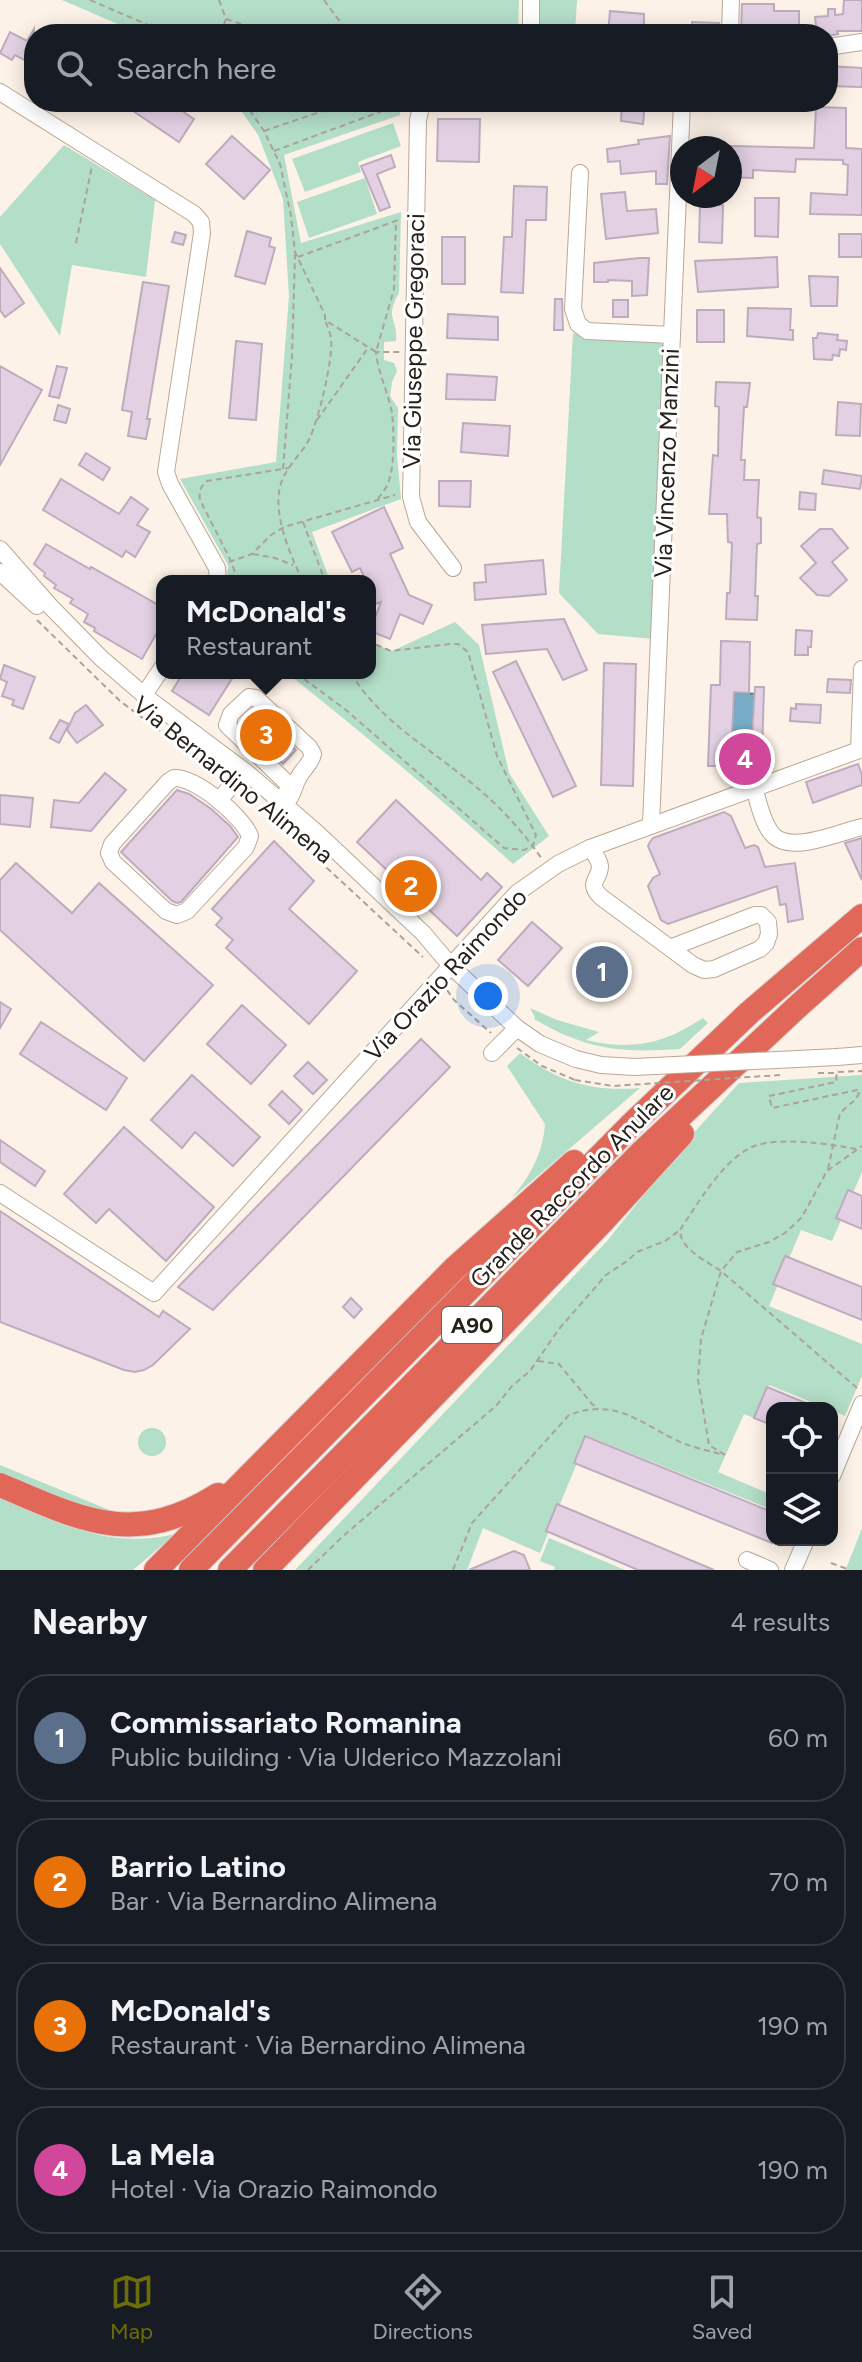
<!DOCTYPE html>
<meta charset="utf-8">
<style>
:root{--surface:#171b24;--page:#242831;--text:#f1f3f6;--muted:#9ea1a6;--line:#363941;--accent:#6d6c0b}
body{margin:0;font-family:Figtree,sans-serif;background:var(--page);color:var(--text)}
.controls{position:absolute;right:24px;bottom:24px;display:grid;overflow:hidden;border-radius:16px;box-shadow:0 4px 20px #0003}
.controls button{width:72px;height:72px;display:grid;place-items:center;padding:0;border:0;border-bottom:2px solid var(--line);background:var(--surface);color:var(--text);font:40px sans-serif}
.compass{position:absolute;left:670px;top:136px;width:72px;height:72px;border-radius:50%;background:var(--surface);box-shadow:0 4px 20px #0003;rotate:212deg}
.you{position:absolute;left:488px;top:996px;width:28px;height:28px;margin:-20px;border:6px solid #fff;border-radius:50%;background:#1a73e8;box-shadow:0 0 0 12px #1a73e833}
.badge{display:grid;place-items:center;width:52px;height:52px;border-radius:50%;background:var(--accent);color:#fff;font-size:26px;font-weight:700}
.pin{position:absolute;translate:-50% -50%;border:4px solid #fff;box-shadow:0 2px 8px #0006}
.popup{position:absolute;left:156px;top:575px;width:220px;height:104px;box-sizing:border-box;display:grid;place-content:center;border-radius:16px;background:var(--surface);filter:drop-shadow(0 2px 6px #0005);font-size:26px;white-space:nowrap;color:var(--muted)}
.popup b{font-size:30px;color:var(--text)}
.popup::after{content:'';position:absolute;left:50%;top:100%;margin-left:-16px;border:16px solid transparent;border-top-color:var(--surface)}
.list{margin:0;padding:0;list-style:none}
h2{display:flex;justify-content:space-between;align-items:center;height:104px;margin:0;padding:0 32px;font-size:34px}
h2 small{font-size:26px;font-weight:400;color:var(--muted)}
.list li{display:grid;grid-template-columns:52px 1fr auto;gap:24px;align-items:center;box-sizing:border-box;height:128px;margin:0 16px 16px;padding:0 16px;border:2px solid var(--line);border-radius:32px}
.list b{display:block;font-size:30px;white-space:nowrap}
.list p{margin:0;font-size:26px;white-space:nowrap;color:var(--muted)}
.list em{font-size:26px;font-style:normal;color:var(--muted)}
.icon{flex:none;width:44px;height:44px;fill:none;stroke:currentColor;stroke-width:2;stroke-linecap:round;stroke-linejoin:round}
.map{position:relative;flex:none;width:862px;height:1570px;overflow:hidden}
.search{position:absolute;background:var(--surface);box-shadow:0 4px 20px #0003;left:24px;right:24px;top:24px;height:88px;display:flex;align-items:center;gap:20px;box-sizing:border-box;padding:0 28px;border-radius:32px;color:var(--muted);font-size:30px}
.sheet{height:680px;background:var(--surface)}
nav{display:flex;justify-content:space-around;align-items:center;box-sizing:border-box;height:112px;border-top:2px solid var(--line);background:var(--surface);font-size:22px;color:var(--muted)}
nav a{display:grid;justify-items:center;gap:4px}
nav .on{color:var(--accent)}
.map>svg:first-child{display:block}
.green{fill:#b3dec8}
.water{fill:#76acc6;stroke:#5e8292;stroke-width:2}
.building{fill:#e3d1e3;stroke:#bdacbd;stroke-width:2}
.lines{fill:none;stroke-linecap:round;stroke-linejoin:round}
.minor-casing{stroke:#b9a897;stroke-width:18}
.highway-casing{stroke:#d4d3d1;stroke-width:26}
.path{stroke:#aba298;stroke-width:2;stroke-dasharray:6 4;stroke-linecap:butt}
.minor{stroke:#fff;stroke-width:16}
.highway{stroke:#e16858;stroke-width:24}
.minor-bridge-casing{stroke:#b9a897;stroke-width:18;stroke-linecap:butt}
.path-bridge{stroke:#aba298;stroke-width:2;stroke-dasharray:6 4;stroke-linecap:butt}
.minor-bridge{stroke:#fff;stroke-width:16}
.labels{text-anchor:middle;stroke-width:6;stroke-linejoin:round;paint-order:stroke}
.shield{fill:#fff;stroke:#68645f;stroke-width:2}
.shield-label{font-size:22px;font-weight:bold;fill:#27211a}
.street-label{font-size:24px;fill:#27211a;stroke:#fff}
</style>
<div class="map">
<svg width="862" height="1570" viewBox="0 0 862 1570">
<rect width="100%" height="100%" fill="#fdf2e7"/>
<g class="green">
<polygon points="62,0 519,0 518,34 141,34"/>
<polygon points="539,0 577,0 575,34 539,34"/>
<path d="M235 102H401L400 115 284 155 301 243 401 212 399 293C384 319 398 318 396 341L384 342V360L394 363 397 371 392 382 390 396 398 408 397 455 401 499 312 532 330 581H227L228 565 180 479 276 462 289 296 283 199 258 135Z"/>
<polygon points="393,123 401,146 358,162 361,172 305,192 292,159"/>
<polygon points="64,145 155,200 146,277 72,265 60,336 0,244 0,217"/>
<polygon points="365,178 377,214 309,238 297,202"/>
<polygon points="573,333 666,344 654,639 598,634 559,593"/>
<path d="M455 622 479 645 509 773 549 836 513 864C440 798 364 734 287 673H370V642L392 651Z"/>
<path d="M530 1008 557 1020 599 1032 586 1040C632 1051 664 1044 703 1018L708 1023 680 1049C620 1053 587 1050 534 1019L535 1017Z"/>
<path d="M520 1053C559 1082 591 1092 640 1088L512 1198C530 1176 543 1154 545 1124L507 1066Z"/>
<polygon points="862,1075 862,1172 832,1241 801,1230 769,1306 862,1344 862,1376 845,1416 832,1410 832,1408 826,1408 769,1385 754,1418 744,1414 718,1472 772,1495 770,1509 588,1436 540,1553 483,1528 467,1570 295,1570 607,1241 691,1136 739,1083"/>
<circle cx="152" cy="1442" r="14"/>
<polygon points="0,1465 124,1516 108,1517 0,1479"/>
<path d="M0 1497C61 1523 107 1550 175 1534L133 1570H0Z"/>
<polygon points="862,1528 862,1570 845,1570 846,1569"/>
<polygon points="549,1538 625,1570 554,1570 555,1567 540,1561"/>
</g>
<polygon class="water" points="734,692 755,694 752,736 732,735"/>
<g class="building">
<polygon points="844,0 862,0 862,31 837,31 838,34 828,36 828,34 817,34 815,17 828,16 828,9 835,9 835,15 843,14"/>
<polygon points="742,4 774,4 774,11 799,11 799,34 741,34"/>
<polygon points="610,11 644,14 644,34 608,34"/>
<polygon points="692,22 719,23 718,34 692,34"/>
<polygon points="34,29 34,65 15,55 12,60 0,53 10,32 27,41"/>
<polygon points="828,66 862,68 862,87 828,86"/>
<polygon points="120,102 179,102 176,107 194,119 179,142"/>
<polygon points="622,102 645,102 643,124 621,121"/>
<polygon points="816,107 846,108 846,148 862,149 862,215 810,214 811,193 847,195 848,165 843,164 843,160 796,159 795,172 753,170 753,178 730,177 730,146 814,148"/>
<polygon points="438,119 480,119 479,162 437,161"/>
<polygon points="232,136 270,170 244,199 206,164"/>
<polygon points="670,136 667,184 656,184 656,171 621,174 620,161 608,162 607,149 639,144 638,140"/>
<polygon points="391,155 395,167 377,174 390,207 380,211 361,166"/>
<polygon points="514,186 547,187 546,220 526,220 523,293 501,292 504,237 512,237"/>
<polygon points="625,192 627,211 656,209 658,233 606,239 601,194"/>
<polygon points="755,198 779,198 778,237 755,236"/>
<polygon points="700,204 723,205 722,243 699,242"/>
<polygon points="247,231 271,238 269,246 275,248 265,284 235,276"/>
<polygon points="175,232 186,235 183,245 172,242"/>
<rect x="839" y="234" width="23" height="23"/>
<rect x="442" y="237" width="23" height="47"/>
<polygon points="777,257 778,287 698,292 695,261"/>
<polygon points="639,258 649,258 647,295 632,296 632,281 608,280 608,282 594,282 594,263"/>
<polygon points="0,268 24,303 5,317 0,310"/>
<polygon points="809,276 838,277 837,306 811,306"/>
<polygon points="143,282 169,286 147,419 150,419 146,439 128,436 132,412 122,410"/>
<polygon points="555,299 562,299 563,330 554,330"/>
<rect x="613" y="300" width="15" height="17"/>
<polygon points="748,308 791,309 790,330 793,330 793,340 747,336"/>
<rect x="697" y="310" width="27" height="32"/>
<polygon points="448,314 498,317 498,340 447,338"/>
<polygon points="818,333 838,335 837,340 847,341 846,350 840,349 839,356 833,355 832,360 814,359 813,338 817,338"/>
<polygon points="236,341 262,344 256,420 229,418"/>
<polygon points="0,366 42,390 0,465"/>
<polygon points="57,366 67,368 59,398 49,396"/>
<polygon points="447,374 497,377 495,400 446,399"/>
<polygon points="716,382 750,383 747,407 744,407 741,460 745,460 744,480 759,480 757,517 761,518 761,543 757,544 755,596 758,596 757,620 726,619 727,593 730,593 732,543 728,542 727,514 709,514 713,455 718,456 719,407 715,406"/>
<polygon points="838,402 861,404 860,436 836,435"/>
<polygon points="58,405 70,409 66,423 54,420"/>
<polygon points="463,423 510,426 508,456 461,452"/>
<polygon points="86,453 110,468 103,480 79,465"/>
<polygon points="824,470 862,476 860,489 822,484"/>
<polygon points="61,479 119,514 131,497 148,509 137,525 150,532 135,557 126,551 122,557 43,510"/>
<polygon points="439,481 471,481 470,507 439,506"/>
<polygon points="800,492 816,494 815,510 799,509"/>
<polygon points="384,507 403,548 390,554 409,595 432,605 423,624 400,614 390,639 370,631 381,602 370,606 370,581 366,581 360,568 352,572 332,532"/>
<polygon points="820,529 832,529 848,548 832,562 847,580 829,596 817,595 800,578 816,563 801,546"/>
<polygon points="46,544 90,569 91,567 162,607 162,624 142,659 94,631 95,628 84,622 88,614 70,603 73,599 54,588 56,585 44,576 45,573 34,564"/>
<polygon points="543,560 546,594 475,600 474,583 486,582 485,565"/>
<polygon points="564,619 587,670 563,680 547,649 486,654 482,625"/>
<polygon points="796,630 812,631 811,647 808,647 808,655 795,655"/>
<polygon points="721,641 750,642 749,693 734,692 732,735 752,736 755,687 764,687 762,754 765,760 732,774 729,766 708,766 711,685 720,685"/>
<polygon points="516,661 576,786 553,797 493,672"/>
<polygon points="604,663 636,664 633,786 601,785"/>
<polygon points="4,665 35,677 23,709 12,705 14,700 2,696 7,682 0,679"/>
<polygon points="183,673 227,673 233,677 209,715 172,691"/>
<polygon points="828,679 851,680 850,693 827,692"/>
<polygon points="796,704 821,705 820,723 790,721 791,708 796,709"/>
<polygon points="86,705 103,725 77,743 67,730 75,713"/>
<polygon points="252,709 296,750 283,764 240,722"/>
<polygon points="60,720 69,724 59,743 50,738"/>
<polygon points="858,764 862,775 862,785 813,803 806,782"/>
<polygon points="105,773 126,790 91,831 51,827 54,800 79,803"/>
<polygon points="177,790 189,794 210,808 230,826 238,837 181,902 177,903 172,901 121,852"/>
<polygon points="0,795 33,798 30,827 0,824"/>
<polygon points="396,800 481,880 487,873 502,887 457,936 357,842"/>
<polygon points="724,812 731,816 745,848 754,845 758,847 765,867 795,863 803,919 788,922 786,904 780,905 777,886 668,924 661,920 648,886 653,878 660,874 648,846 650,842 653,838"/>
<polygon points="862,838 862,880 845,843"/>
<polygon points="274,841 314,881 289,909 357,971 309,1024 226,948 233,940 216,925 222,918 212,909"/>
<polygon points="16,863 72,913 99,883 213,985 144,1061 0,930 0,880"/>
<polygon points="532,922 562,948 528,986 498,960"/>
<polygon points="0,1002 11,1009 0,1028"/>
<polygon points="242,1005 286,1045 251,1084 207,1044"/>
<polygon points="41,1022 127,1078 106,1110 20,1054"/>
<polygon points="421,1039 450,1067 213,1310 178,1287"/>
<polygon points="308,1062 327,1080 313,1094 294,1076"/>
<polygon points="192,1075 260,1137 233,1166 195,1132 182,1148 151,1120"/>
<polygon points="282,1091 302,1110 289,1124 269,1105"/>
<polygon points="124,1127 214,1207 166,1261 109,1209 96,1223 64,1194"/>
<polygon points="0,1140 45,1171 35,1186 0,1162"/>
<polygon points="848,1190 862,1196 862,1229 836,1218"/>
<polygon points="0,1211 159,1317 163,1311 190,1329 153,1365 144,1370 135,1372 124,1370 0,1322"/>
<polygon points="785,1256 862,1287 862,1320 773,1284"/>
<polygon points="351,1298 362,1309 354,1318 343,1307"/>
<polygon points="767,1387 818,1408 772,1408 772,1425 754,1418"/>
<polygon points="585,1436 772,1512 772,1543 574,1463"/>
<polygon points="557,1504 714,1570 638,1570 546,1531"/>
<polygon points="514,1551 524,1555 530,1570 469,1570"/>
</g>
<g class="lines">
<defs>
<g id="minor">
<polyline points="531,34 531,0"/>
<polyline points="730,34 731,0"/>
<polyline points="828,47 862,42"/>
<polyline points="0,92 194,214 201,222 202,233 166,472 170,484 217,568 218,581"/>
<polyline points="425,102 421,107 418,120 411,497 418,522 453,568"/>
<polyline points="580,173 573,309 578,324 587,331 672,335"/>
<polyline points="0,549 50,606 101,658 151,701 246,772 315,831 423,933 451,966 517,1028 540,1044 576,1059"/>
<polyline points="0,572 37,606"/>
<polyline points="144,695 162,668"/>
<polyline points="859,750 862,669"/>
<path d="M174 778C196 777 242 816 250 836L246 847 187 911 177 915 166 911 113 862 109 853 112 844 168 782Z"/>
<path d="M754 787C758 801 762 822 772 834 790 855 839 832 862 827"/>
<path d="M280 800 288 791 289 785 227 725 231 714 249 697 256 698 309 747 313 754C311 763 305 767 300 775 292 787 296 792 285 804"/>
<polyline points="219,801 237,778"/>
<polyline points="651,824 682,102"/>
<path d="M590 848C594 853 599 859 600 866 600 880 586 882 601 897L693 965 704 970 714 969 760 949 766 943 769 934 768 922 761 915H755L670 948"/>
<polyline points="492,1053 517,1028"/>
<polyline points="837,1057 862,1055"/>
<polyline points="0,1193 154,1293 517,893 558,864 590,848 862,749"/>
<polyline points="832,1476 862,1404"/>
<polyline points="747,1560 770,1570"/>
<polyline points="793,1570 806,1540"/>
</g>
<g id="highway">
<path d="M0 1485C82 1520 134 1548 218 1495"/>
<polyline points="156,1570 455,1268 574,1162"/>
<polyline points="191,1570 632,1124 750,1012 862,916"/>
<polyline points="230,1570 643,1151 797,1007 862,949"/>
<polyline points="265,1570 602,1222 682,1134"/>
</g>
</defs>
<use href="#minor" class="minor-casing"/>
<use href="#highway" class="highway-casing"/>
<g class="path">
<polyline points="90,0 169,34"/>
<polyline points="219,0 226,19 220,34"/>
<polyline points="324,0 349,34"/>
<polyline points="226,19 271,34"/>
<polyline points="244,102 264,131 280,164 291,216 295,252 325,315 325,320 376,352 394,289 396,220"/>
<polyline points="264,131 349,102"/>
<polyline points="274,151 382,111 391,102"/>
<polyline points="76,243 92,166"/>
<polyline points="298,257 401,219"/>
<polyline points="317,420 368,348"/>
<polyline points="283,469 292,356 295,254"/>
<path d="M378 499C381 494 386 489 388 483 395 467 394 430 392 413 388 392 378 373 376 352H400"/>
<polyline points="303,522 325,581"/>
<polyline points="253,554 275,558 293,565"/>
<polyline points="229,562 252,554 271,535 284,527 395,495"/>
<path d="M238 581 231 561 200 500C199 491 200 487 207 481L289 468"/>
<path d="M303 581C291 558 275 518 279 493 281 473 295 461 306 445 317 429 334 357 331 338 330 332 327 326 325 320"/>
<polyline points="37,620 120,701 220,776"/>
<polyline points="296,673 346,710 504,848 524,850 533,846 536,835 497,756 468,652 458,644 450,644 391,651 370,642"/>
<path d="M351 673C377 717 421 743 460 774 492 798 519 826 542 859"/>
<polyline points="244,795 286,830 423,957"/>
<polyline points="447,990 454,1000 491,1033"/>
<polyline points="517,1048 542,1066 575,1080"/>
<polyline points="838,1072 862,1071"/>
<path d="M856 1149C830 1144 777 1136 752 1147 723 1160 698 1203 680 1230 680 1249 706 1261 721 1271L857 1388"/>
<polyline points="828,1169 840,1113 856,1099 860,1091 857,1090 772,1108 769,1096 836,1082 837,1070"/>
<polyline points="538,1361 559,1364 592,1404 598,1408"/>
<polyline points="725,1455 709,1445 698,1380 701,1339 721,1271 737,1252 769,1242 785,1233 802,1217 827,1171 862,1146"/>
<polyline points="831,1563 850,1570"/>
<polyline points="308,1570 342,1537 496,1406 512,1386 530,1371 559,1329 606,1275 627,1261 637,1252 665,1241 680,1230"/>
<path d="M453 1570 472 1523 569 1415C615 1398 637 1421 676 1440 690 1447 706 1450 720 1454"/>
</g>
<use href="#minor" class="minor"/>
<use href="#highway" class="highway"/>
<defs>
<polyline id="minor-bridge" points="576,1059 601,1065 635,1067 837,1057"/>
</defs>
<use href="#minor-bridge" class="minor-bridge-casing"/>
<g class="path-bridge">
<polyline points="818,1073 837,1073"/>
<polyline points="575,1080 613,1086 780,1075"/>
</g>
<use href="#minor-bridge" class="minor-bridge"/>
</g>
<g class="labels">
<rect class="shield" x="442" y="1307" width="60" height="36" rx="6"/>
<g class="shield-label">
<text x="472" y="1333">A90</text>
</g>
<g class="street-label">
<text transform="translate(414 341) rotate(-89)" y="8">Via Giuseppe Gregoraci</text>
<text transform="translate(667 463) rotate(-88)" y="8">Via Vincenzo Manzini</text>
<text transform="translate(233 780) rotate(39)" y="8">Via Bernardino Alimena</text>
<text transform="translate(446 975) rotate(-47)" y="8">Via Orazio Raimondo</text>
<text transform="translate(572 1186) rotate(-45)" y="8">Grande Raccordo Anulare</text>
</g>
</g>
</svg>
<div class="controls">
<button><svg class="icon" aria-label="locate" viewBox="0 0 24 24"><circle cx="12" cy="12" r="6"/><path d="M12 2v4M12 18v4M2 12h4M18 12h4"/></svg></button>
<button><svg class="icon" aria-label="layers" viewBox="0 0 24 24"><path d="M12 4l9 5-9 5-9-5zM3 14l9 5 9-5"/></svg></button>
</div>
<svg class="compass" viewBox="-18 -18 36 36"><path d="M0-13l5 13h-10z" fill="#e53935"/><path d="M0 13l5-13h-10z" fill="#9ea1a6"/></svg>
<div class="you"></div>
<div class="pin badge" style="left:602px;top:972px;background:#5c6f8a">1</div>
<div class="pin badge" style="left:411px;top:886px;background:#e8710a">2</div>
<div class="pin badge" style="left:266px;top:735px;background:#e8710a">3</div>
<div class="popup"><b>McDonald's</b>Restaurant</div>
<div class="pin badge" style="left:745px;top:759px;background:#d1479c">4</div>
<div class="search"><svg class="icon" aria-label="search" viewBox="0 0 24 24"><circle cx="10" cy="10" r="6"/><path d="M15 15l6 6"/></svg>Search here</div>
</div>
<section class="sheet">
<h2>Nearby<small>4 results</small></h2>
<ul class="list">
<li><span class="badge" style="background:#5c6f8a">1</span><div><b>Commissariato Romanina</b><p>Public building · Via Ulderico Mazzolani</p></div><em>60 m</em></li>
<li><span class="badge" style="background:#e8710a">2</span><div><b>Barrio Latino</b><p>Bar · Via Bernardino Alimena</p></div><em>70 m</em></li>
<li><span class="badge" style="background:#e8710a">3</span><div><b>McDonald's</b><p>Restaurant · Via Bernardino Alimena</p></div><em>190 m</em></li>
<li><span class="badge" style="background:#d1479c">4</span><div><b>La Mela</b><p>Hotel · Via Orazio Raimondo</p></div><em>190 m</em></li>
</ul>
</section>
<nav>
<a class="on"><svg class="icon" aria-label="map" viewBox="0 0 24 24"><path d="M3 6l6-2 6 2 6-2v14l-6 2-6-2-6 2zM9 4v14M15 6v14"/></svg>Map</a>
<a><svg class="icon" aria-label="directions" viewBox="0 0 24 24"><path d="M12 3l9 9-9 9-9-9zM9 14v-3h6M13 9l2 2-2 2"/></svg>Directions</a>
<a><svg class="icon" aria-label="saved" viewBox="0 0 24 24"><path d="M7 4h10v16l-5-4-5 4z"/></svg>Saved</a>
</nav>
